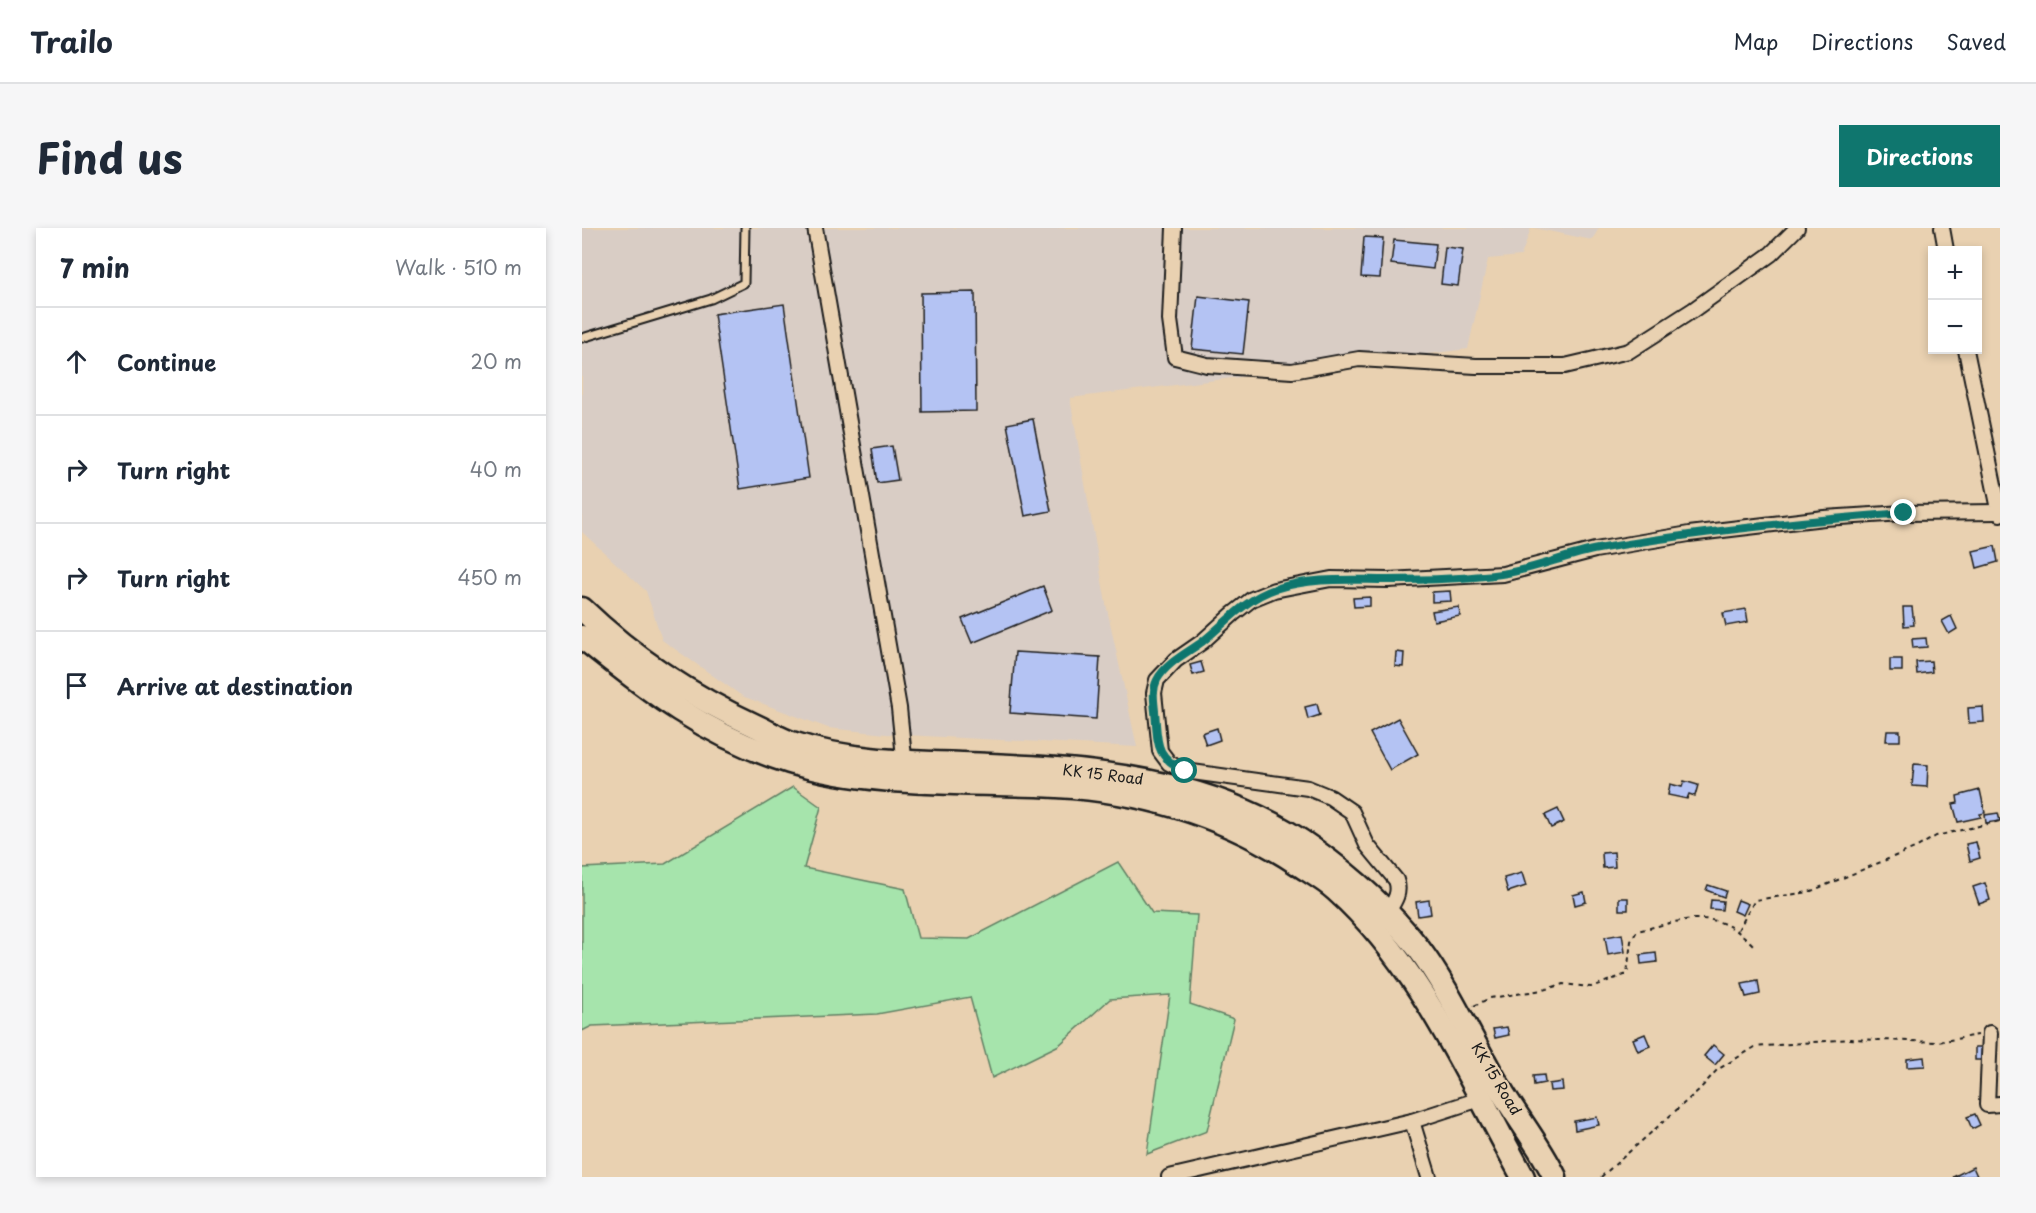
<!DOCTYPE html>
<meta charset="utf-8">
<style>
:root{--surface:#fff;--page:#f6f6f7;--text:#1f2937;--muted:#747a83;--line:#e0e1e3;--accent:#0f766e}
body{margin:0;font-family:"Playpen Sans",sans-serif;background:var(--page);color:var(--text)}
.controls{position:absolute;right:18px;top:18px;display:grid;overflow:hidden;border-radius:0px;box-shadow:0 3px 9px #0003}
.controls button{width:54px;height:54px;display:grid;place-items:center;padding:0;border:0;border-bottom:2px solid var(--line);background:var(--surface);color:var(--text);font:30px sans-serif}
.stop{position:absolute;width:18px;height:18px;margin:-14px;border:4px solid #0f766e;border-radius:50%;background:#fff}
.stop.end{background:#0f766e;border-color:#fff;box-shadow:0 2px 6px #0008}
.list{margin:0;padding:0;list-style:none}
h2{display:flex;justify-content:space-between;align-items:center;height:78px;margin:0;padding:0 24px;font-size:26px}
h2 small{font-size:20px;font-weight:400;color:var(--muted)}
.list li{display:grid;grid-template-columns:39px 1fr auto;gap:18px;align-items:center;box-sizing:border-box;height:108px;padding:0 24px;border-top:2px solid var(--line)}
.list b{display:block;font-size:22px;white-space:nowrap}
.list em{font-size:20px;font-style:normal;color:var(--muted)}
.icon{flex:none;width:33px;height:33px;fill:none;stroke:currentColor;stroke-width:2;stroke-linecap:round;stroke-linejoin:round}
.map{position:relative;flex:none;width:1418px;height:949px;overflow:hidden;border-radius:0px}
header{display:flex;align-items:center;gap:36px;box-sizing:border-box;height:84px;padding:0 30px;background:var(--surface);border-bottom:2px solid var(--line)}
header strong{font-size:28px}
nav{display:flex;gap:33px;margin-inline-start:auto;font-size:21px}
.intro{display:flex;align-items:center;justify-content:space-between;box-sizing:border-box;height:144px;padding:0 36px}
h1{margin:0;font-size:42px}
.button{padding:15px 27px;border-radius:0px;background:var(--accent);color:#fff;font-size:21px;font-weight:700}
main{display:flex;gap:36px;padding:0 36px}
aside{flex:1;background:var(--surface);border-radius:0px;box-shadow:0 3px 9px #0003}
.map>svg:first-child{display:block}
.built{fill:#d9cdc5}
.green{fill:#a6e4ac;stroke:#618064;stroke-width:1.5}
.building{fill:#b4c3f3;stroke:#1c1c1c;stroke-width:1.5}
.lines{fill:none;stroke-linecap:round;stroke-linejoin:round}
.service-casing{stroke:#1c1c1c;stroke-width:11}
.minor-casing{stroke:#1c1c1c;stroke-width:18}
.trunk-casing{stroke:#1c1c1c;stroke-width:27}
.path{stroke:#1c1c1c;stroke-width:2;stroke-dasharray:4.5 4.5;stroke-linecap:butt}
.service{stroke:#e9d1b1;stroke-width:7}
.minor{stroke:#e9d1b1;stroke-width:14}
.trunk{stroke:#e9d1b1;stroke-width:22}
.route{stroke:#0f766e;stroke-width:8}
.labels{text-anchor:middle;stroke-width:4.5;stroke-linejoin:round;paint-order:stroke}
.street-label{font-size:15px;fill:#1c1c1c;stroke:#e9d1b1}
</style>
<header>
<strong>Trailo</strong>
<nav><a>Map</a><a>Directions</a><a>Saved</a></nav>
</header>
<div class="intro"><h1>Find us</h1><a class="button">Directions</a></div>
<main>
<aside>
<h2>7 min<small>Walk · 510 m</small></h2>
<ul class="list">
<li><svg class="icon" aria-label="ahead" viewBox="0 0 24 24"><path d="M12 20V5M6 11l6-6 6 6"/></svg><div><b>Continue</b></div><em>20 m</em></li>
<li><svg class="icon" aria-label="right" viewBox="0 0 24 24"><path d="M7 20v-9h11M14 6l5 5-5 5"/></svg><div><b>Turn right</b></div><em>40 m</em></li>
<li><svg class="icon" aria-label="right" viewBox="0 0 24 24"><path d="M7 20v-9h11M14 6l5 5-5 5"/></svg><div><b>Turn right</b></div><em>450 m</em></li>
<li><svg class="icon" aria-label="arrive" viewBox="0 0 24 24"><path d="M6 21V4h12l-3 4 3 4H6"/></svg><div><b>Arrive at destination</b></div></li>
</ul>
</aside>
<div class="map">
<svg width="1418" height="949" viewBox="0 0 1418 949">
<rect width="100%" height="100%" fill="#e9d1b1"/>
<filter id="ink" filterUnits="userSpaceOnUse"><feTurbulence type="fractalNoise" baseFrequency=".0167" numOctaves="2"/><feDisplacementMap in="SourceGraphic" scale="12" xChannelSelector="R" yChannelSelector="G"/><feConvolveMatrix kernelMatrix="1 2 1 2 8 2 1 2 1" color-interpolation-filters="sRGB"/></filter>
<g filter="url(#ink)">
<g class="built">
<polygon points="0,0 949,0 939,28 906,31 886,121 488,170 524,376 555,519 304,506 246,500 160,468 80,412 64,363 0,304"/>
<polygon points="952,0 1017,0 1010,12"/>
</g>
<polygon class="green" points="211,559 239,579 222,640 323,661 336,710 387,711 536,634 570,685 615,687 608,776 652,791 625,903 565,926 588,767 528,771 477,817 410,850 388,769 295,786 10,798 0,803 0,640 83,636"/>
<g class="building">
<polygon points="782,9 801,10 798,50 779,49"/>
<polygon points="812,12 854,16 851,41 809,36"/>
<polygon points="863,19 881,21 876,58 859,56"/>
<polygon points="393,64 394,183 340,184 339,65"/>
<polygon points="616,68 667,74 661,126 610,121"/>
<polygon points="202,76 227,250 158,261 132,86"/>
<polygon points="451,191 469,283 443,288 425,196"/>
<polygon points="310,218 316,252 295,255 290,221"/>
<polygon points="1413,318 1416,334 1395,340 1391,323"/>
<polygon points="461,358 470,382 390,415 380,391"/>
<polygon points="868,363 869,373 850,374 850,364"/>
<polygon points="788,369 788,378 772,379 771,370"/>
<polygon points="877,379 878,388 852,393 850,383"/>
<polygon points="1321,379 1330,379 1332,397 1322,398"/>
<polygon points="1164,381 1166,394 1144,398 1141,385"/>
<polygon points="1369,388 1375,401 1367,406 1360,393"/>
<polygon points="1344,410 1345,419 1331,420 1330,411"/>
<polygon points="433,424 518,429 514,491 428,485"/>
<polygon points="814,424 822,425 821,439 813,438"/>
<rect x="1308" y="431" width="12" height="12"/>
<polygon points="1349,433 1350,444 1335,446 1334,434"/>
<polygon points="619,434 622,444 611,447 608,437"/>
<polygon points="735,476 738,487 726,491 723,479"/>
<polygon points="1401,479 1402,494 1387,495 1386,480"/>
<polygon points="816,490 836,526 808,542 788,505"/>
<polygon points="635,500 638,512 624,517 620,505"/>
<polygon points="1305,503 1318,503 1318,513 1304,513"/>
<polygon points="1332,536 1346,537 1345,559 1330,558"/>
<polygon points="1102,553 1116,557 1113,568 1107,566 1105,571 1086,567 1088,556 1100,559"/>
<polygon points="1398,562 1403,585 1398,586 1399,589 1376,594 1371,576 1376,575 1375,568"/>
<polygon points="976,581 982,594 969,600 963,587"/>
<polygon points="1416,585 1418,593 1404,595 1403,587"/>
<polygon points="1394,614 1398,630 1388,633 1384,616"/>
<polygon points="1032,624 1033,639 1021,640 1020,625"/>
<polygon points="940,645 944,658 926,664 922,650"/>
<polygon points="1403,655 1408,672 1397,676 1391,659"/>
<polygon points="1126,657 1144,663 1142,669 1124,662"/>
<polygon points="1002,664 1004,674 993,677 991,667"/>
<rect x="1037" y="670" width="9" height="12"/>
<polygon points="847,672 849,686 836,688 834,674"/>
<polygon points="1129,672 1141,673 1140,682 1128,681"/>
<polygon points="1156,672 1166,676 1161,687 1152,683"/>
<polygon points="1040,706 1043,724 1026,727 1023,709"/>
<polygon points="1074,725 1075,734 1059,736 1058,727"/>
<polygon points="1176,753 1178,766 1164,769 1160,756"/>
<polygon points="925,799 927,807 913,810 911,801"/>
<polygon points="1063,806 1068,818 1056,823 1051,811"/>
<polygon points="1131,817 1142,826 1133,837 1122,828"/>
<polygon points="1393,819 1405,819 1406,832 1393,832"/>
<polygon points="1342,829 1343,838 1325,839 1325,831"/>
<polygon points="962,847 963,855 952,857 951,848"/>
<polygon points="980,854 981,862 968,863 967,856"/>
<polygon points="1393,886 1398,897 1390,901 1385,889"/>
<polygon points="1015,889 1017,897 993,902 992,893"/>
<polygon points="1391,939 1395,948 1371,949"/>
</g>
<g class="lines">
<defs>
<polyline id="service" points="0,110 129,71 162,55 163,0"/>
<g id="minor">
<polyline points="233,0 317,480 323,539"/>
<polyline points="592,0 588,92 593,129 625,137 710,143 777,131 894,138 983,138 1047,123 1111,82 1189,26 1215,0"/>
<polyline points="1360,0 1364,22"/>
<polyline points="1384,122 1418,286"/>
<path d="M805 685C812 674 819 665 814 652L785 617 770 584 748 569 726 560 603 543 587 535 578 523 572 465 575 452 594 432 620 414 651 386 670 371 692 362 749 351 806 352 921 346 1013 322 1107 306 1242 290 1322 285 1418 284"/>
<polyline points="1408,805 1405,877 1418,876"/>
<polyline points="830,893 847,949"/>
<polyline points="587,949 830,893 898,871"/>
</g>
<g id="trunk">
<path d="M0 381C51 430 110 469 174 498 187 504 199 512 213 516 266 533 325 534 380 536 501 540 630 548 732 622 770 649 808 684 837 721 869 764 891 816 919 862 937 892 958 918 973 949"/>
<path d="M0 409C67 463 124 508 208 534 295 560 386 553 475 558 563 563 648 589 721 639 732 646 744 653 754 662 840 739 886 850 941 949"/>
</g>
</defs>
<use href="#service" class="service-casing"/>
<use href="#minor" class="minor-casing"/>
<use href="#trunk" class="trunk-casing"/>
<g class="path">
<polyline points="1156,702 1173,672 1227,664 1335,619 1354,608 1418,593"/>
<path d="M892 778 908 770 961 762 981 756 1009 759 1045 746 1049 713 1055 703C1104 692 1132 677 1171 717"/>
<polyline points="1019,949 1117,862 1135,842 1173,819 1268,811 1356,814 1396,807"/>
</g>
<use href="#service" class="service"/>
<use href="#minor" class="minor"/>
<use href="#trunk" class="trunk"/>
</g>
</g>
<g class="lines" filter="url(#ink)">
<path class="route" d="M603 543C572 528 576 515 573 483 572 473 570 462 575 452 584 435 605 425 620 414 644 395 663 371 693 361 730 349 767 352 805 352 843 352 882 351 919 346 951 342 983 327 1016 321 1117 303 1219 293 1322 285"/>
</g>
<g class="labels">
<g class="street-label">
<text transform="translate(521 547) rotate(7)" y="5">KK 15 Road</text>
<text transform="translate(914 851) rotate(59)" y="5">KK 15 Road</text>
</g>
</g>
</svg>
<div class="controls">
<button>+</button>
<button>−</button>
</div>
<div class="stop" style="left:603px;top:543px"></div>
<div class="stop end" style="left:1322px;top:285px"></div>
</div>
</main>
